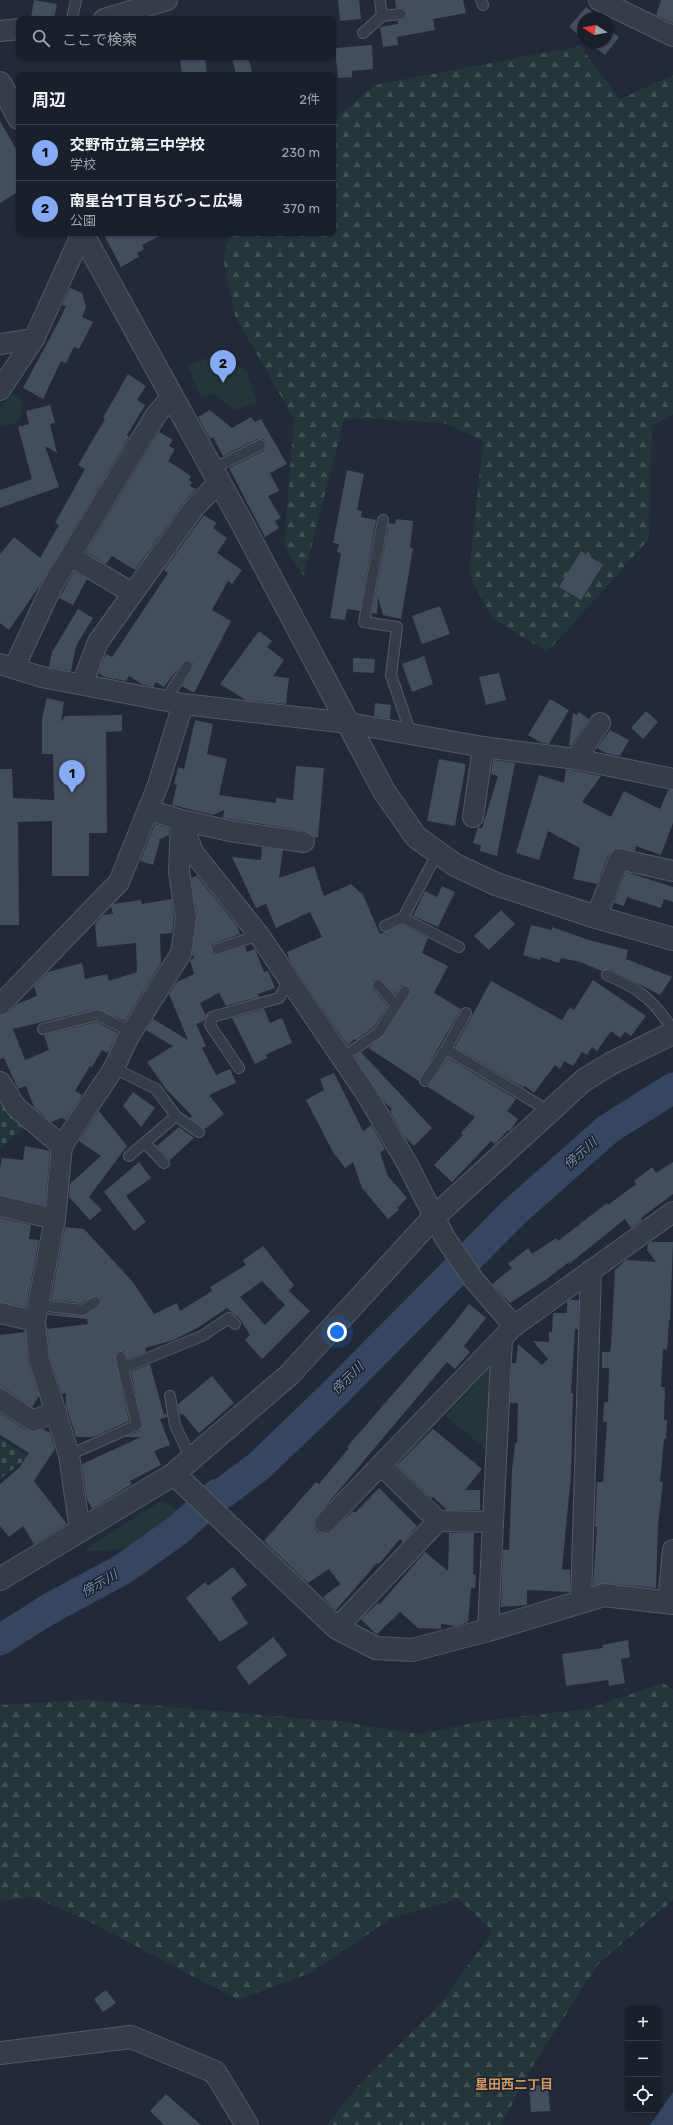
<!DOCTYPE html>
<html lang="ja">
<meta charset="utf-8">
<style>
:root{--surface:#1a202b;--page:#272d37;--text:#f1f3f6;--muted:#9fa3a9;--line:#383e47;--accent:#86abf4}
body{margin:0;font-family:Rubik,"Noto Sans JP",sans-serif;background:var(--page);color:var(--text)}
.controls{position:absolute;right:12px;bottom:12px;display:grid;overflow:hidden;border-radius:8px;box-shadow:0 1px 3px #0004}
.controls button{width:36px;height:36px;display:grid;place-items:center;padding:0;border:0;border-bottom:1px solid var(--line);background:var(--surface);color:var(--text);font:20px sans-serif}
.compass{position:absolute;left:577px;top:12px;width:36px;height:36px;border-radius:50%;background:var(--surface);box-shadow:0 1px 3px #0004;rotate:281deg}
.you{position:absolute;left:337px;top:1332px;width:14px;height:14px;margin:-10px;border:3px solid #fff;border-radius:50%;background:#1a73e8;box-shadow:0 0 0 6px #1a73e833}
.badge{display:grid;place-items:center;width:26px;height:26px;border-radius:50%;background:var(--accent);color:#111;font-size:13px;font-weight:700}
.pin{position:absolute;translate:-50% -33px;filter:drop-shadow(0 1px 2px #0008)}
.pin::after{content:'';position:absolute;top:21px;width:14px;height:12px;background:inherit;clip-path:polygon(0 0,100% 0,50% 100%)}
.list{margin:0;padding:0;list-style:none}
h2{display:flex;justify-content:space-between;align-items:center;height:52px;margin:0;padding:0 16px;font-size:17px}
h2 small{font-size:13px;font-weight:400;color:var(--muted)}
.list li{display:grid;grid-template-columns:26px 1fr auto;gap:12px;align-items:center;box-sizing:border-box;height:56px;padding:0 16px;border-top:1px solid var(--line)}
.list b{display:block;font-size:15px;white-space:nowrap}
.list p{margin:0;font-size:13px;white-space:nowrap;color:var(--muted)}
.list em{font-size:13px;font-style:normal;color:var(--muted)}
.icon{flex:none;width:22px;height:22px;fill:none;stroke:currentColor;stroke-width:2;stroke-linecap:round;stroke-linejoin:round}
.map{position:relative;flex:none;width:673px;height:2125px;overflow:hidden}
.search{position:absolute;background:var(--surface);box-shadow:0 1px 3px #0004;left:16px;top:16px;width:320px;height:44px;display:flex;align-items:center;gap:10px;box-sizing:border-box;padding:0 14px;border-radius:8px;color:var(--muted);font-size:15px}
.panel{position:absolute;background:var(--surface);box-shadow:0 1px 3px #0004;left:16px;top:72px;width:320px;height:164px;border-radius:8px}
.map>svg:first-child{display:block}
.green{fill:#24363a}
.forest{fill:url(#forest-firs)}
.cemetery{fill:url(#cemetery-stones)}
.water{fill:#364560}
.lines{fill:none;stroke-linecap:round;stroke-linejoin:round}
.river{stroke:#364560;stroke-width:31}
.building{fill:#434d5e;fill-rule:evenodd}
.service-casing{stroke:#535a67;stroke-width:12}
.minor-casing{stroke:#535a67;stroke-width:22}
.tertiary-casing{stroke:#535a67;stroke-width:24}
.service{stroke:#353d49;stroke-width:10}
.minor{stroke:#353d49;stroke-width:20}
.tertiary{stroke:#353d49;stroke-width:22}
.labels{text-anchor:middle;stroke-width:3;stroke-linejoin:round;paint-order:stroke}
.water-label{font-size:13px;font-style:italic;fill:#798dad;stroke:#1b222e}
.neighbourhood-label{font-size:13px;font-weight:bold;fill:#d09760;stroke:#1b222e}
</style>
<div class="map">
<svg width="673" height="2125" viewBox="0 0 673 2125">
<defs>
<pattern id="forest-firs" width="22" height="20" patternUnits="userSpaceOnUse"><rect width="22" height="20" fill="#24363a"/><path d="M5 1l3.5 6h-7zM16 11l3.5 6h-7z" fill="#415155"/></pattern>
<pattern id="cemetery-stones" width="16" height="16" patternUnits="userSpaceOnUse"><rect width="16" height="16" fill="#24363a"/><path d="M2 7V4a2 2 0 0 1 4 0v3zM10 15v-3a2 2 0 0 1 4 0v3z" fill="#415155"/></pattern>
</defs>
<rect width="100%" height="100%" fill="#222a39"/>
<g class="green">
<polygon points="219,353 247,372 257,403 234,410 214,394 200,396 188,366"/>
<polygon points="13,392 23,400 19,422 0,427 0,408"/>
<polygon points="492,1365 486,1450 446,1416"/>
<path d="M162 1500 186 1516 140 1550C121 1544 104 1555 85 1550Z"/>
</g>
<g class="forest">
<polygon points="580,46 620,99 673,75 673,414 652,426 649,539 547,652 492,618 469,574 483,441 444,423 366,418 344,419 304,576 284,547 294,419 235,316 223,258 231,233 333,233 333,123 374,85"/>
<polygon points="663,1683 673,1690 673,1900 598,1964 532,2067 501,2125 327,2125 358,2086 441,2003 493,1931 458,1899 392,1918 310,1973 238,2000 96,1925 35,1897 0,1901 0,1705 91,1700 344,1722 420,1734 481,1721 587,1709"/>
</g>
<g class="cemetery">
<polygon points="0,1097 24,1127 0,1151"/>
<polygon points="0,1438 29,1457 0,1479"/>
</g>
<polygon class="water" points="673,2092 673,2125 650,2125"/>
<g class="lines">
<polyline class="river" points="0,1640 49,1609 123,1569 178,1530 218,1494 223,1493 259,1466 335,1393 513,1213 608,1129 673,1088"/>
</g>
<g class="building">
<polygon points="34,0 57,4 54,19 31,18"/>
<polygon points="338,0 359,0 361,19 340,21"/>
<polygon points="395,0 463,0 466,13 433,19 435,30 397,37 398,45 383,47 380,27 398,24 398,21 404,19 407,16 407,13 404,8 396,8"/>
<polygon points="661,0 673,0 673,23 656,15"/>
<polygon points="586,7 598,17 583,18 583,38 569,27"/>
<polygon points="607,28 619,37 605,55 588,42 607,42"/>
<polygon points="372,45 373,69 352,71 352,77 338,78 335,48"/>
<polygon points="198,57 205,57 207,75 182,75 180,59"/>
<polygon points="232,57 248,57 253,75 236,75"/>
<polygon points="0,121 19,154 19,191 0,203"/>
<polygon points="103,233 165,233 142,245 144,249 137,253 139,257 121,267"/>
<polygon points="70,288 82,293 86,307 82,317 93,322 79,349 74,347 66,363 61,361 43,399 23,388 60,319 66,306 62,305"/>
<polygon points="128,374 146,386 137,400 145,405 127,435 129,437 38,588 9,630 0,623 0,554 14,537 40,558 59,525 55,523 85,469 78,465 105,419 103,418"/>
<polygon points="50,405 55,423 50,424 57,453 45,446 59,487 0,508 0,490 32,479 18,427 29,424 26,411"/>
<polygon points="210,410 232,428 251,417 255,422 261,419 287,464 270,473 279,491 268,496 281,518 275,521 279,528 265,537 229,468 263,451 266,448 266,442 263,439 257,439 223,456 213,437 210,439 198,417"/>
<polygon points="159,432 173,440 169,446 175,449 168,461 191,476 189,480 192,482 190,486 196,489 185,501 135,570 112,556 106,564 86,552"/>
<polygon points="347,470 364,474 357,510 362,511 361,517 376,520 360,611 347,609 345,620 330,618 341,553 337,552 339,544 333,543"/>
<polygon points="204,515 217,523 213,528 227,538 217,553 242,570 232,584 228,581 212,610 231,621 194,693 182,686 193,667 193,663 188,660 182,663 164,687 156,682 153,687 142,684 129,676 126,681 105,677 98,673 106,654 112,657 168,573 164,570"/>
<polygon points="396,519 413,521 410,548 413,548 401,619 383,615 378,597 377,614 372,613 389,523 395,524"/>
<polygon points="581,551 603,565 581,600 559,587"/>
<polygon points="74,572 87,579 73,605 59,598"/>
<polygon points="440,606 450,634 422,644 412,616"/>
<polygon points="78,609 93,618 76,646 71,671 49,667 52,652"/>
<polygon points="259,631 272,641 267,647 284,660 273,676 289,678 286,704 246,700 220,684"/>
<polygon points="424,656 433,684 412,692 402,664"/>
<polygon points="353,658 375,659 374,673 353,672"/>
<polygon points="499,673 506,700 486,705 479,677"/>
<polygon points="47,698 64,702 61,722 65,716 122,715 122,731 106,732 107,833 89,833 89,876 52,876 52,821 18,822 19,925 0,925 0,769 12,769 13,798 54,800 53,754 42,754 42,718"/>
<polygon points="550,699 569,710 549,744 542,743 528,735"/>
<polygon points="375,703 391,705 390,719 374,716"/>
<polygon points="646,711 658,722 643,739 631,728"/>
<polygon points="579,712 589,719 570,747 569,746 573,713 577,715"/>
<polygon points="195,720 213,724 207,754 227,759 219,795 276,803 276,798 293,800 296,766 324,768 318,838 314,837 306,831 223,818 224,810 213,815 172,805 177,785 174,784 178,767 184,769"/>
<polygon points="610,730 629,740 620,756 606,753 597,748"/>
<polygon points="439,759 466,764 455,826 427,821"/>
<polygon points="493,760 515,763 497,856 480,851 481,845 473,843 478,827 482,828 498,776 491,774"/>
<polygon points="566,769 601,776 582,802 611,817 624,791 660,809 668,790 673,790 673,823 661,855 636,846 635,851 616,848 608,855 597,884 573,879 580,848 548,831 539,860 516,853 539,775 564,783"/>
<polygon points="155,824 169,828 169,835 158,840 160,840 153,865 140,861"/>
<polygon points="262,847 283,850 279,878 314,866 324,896 351,884 363,895 380,934 403,925 428,938 422,953 448,966 434,993 461,1009 419,1081 368,1048 384,1035 410,994 411,988 406,985 402,985 395,994 380,979 373,980 372,986 373,989 388,1006 374,1027 356,1040 354,1039 348,1046 290,961 287,952 322,937 310,912 276,928 266,904 256,908 232,857 261,860"/>
<polygon points="626,872 673,887 673,902 664,899 661,908 627,897 624,906 614,903"/>
<polygon points="197,876 237,926 240,934 212,944 211,948 212,954 219,955 245,946 247,952 255,949 264,972 268,971 275,988 258,994 259,997 226,1006 219,993 200,1003 206,1016 204,1021 196,1024 206,1046 202,1048 216,1075 230,1069 236,1083 209,1095 224,1114 205,1129 190,1118 192,1116 166,1089 147,1062 173,1046 146,1030 153,1019 188,1040 169,994 177,982 194,974 190,960 194,958 192,954 197,916 191,878"/>
<polygon points="442,886 455,892 438,927 413,916 425,891 437,897"/>
<polygon points="172,899 174,918 172,933 160,934 161,963 125,1021 97,1009 13,1029 25,1060 49,1050 44,1035 97,1022 118,1033 108,1053 102,1050 92,1067 90,1066 75,1091 82,1095 66,1120 62,1118 51,1122 34,1107 26,1086 18,1089 4,1058 0,1059 0,1016 8,1013 17,1004 37,996 34,986 48,972 82,963 85,979 107,974 109,981 137,972 136,943 97,947 95,924 103,915 113,914 111,906 113,904 141,900 142,904"/>
<polygon points="501,910 515,924 489,950 474,936"/>
<polygon points="531,925 552,930 552,927 589,940 628,950 626,959 672,977 660,995 610,969 602,971 580,962 561,958 559,963 541,957 540,960 523,955"/>
<polygon points="593,980 646,1016 631,1036 625,1032 620,1038 611,1031 597,1051 592,1047 587,1055 582,1052 573,1066 564,1061 560,1069 555,1065 534,1093 525,1086 524,1088 455,1047 491,981 562,1020 570,1007 574,1010"/>
<polygon points="264,1009 270,1023 282,1018 292,1043 265,1055 267,1058 255,1064 232,1018"/>
<polygon points="361,1052 432,1128 414,1146 404,1136 390,1111 392,1109 385,1103 355,1057"/>
<polygon points="448,1058 516,1099 507,1111 518,1119 510,1131 508,1130 495,1144 491,1141 452,1182 434,1165 463,1135 461,1133 475,1117 428,1087"/>
<polygon points="334,1073 363,1131 371,1125 385,1149 380,1153 388,1176 407,1198 397,1208 399,1210 388,1219 362,1188 353,1162 345,1168 333,1152 306,1100 324,1090 320,1079"/>
<polygon points="133,1092 155,1108 141,1127 123,1106"/>
<polygon points="99,1111 127,1146 89,1197 102,1210 90,1220 69,1197 70,1184 101,1156 79,1141"/>
<polygon points="179,1127 194,1138 170,1160 157,1146"/>
<polygon points="25,1146 50,1151 45,1205 0,1195 0,1168 2,1158 23,1160"/>
<polygon points="139,1162 151,1178 126,1196 146,1222 134,1231 104,1192"/>
<polygon points="673,1162 673,1194 641,1218 642,1220 631,1228 625,1219 569,1264 569,1262 547,1279 510,1303 492,1284 512,1268 508,1264 528,1248 532,1254 556,1238 558,1241 607,1203 608,1205 636,1184 634,1181 652,1167 656,1173"/>
<polygon points="0,1218 31,1225 29,1239 39,1240 26,1307 0,1302"/>
<path d="M65 1227 84 1229 132 1281 154 1314 177 1303 180 1311 212 1291 210 1287 246 1265 243 1260 263 1246 294 1285 289 1291 310 1311 262 1359 245 1340 250 1335 240 1319 227 1308 197 1328 174 1340 145 1348 146 1352 128 1359 124 1351 117 1352 115 1358 129 1421 93 1437H76L66 1405V1393L62 1394 50 1357 47 1329 88 1324 87 1319 48 1315V1313L83 1316 99 1307 101 1302 100 1298 95 1296 81 1303 51 1300ZM262 1281 285 1305 265 1325 240 1297Z"/>
<polygon points="651,1242 673,1242 670,1320 669,1320 667,1350 663,1349 661,1387 665,1387 664,1420 667,1420 666,1439 664,1439 660,1482 663,1482 658,1525 656,1588 605,1583 593,1585 597,1527 595,1527 597,1482 603,1482 607,1422 603,1422 604,1402 608,1402 609,1368 602,1368 602,1352 610,1352 611,1346 615,1270 626,1260 656,1262 647,1250 648,1244"/>
<polygon points="570,1300 579,1300 578,1329 575,1329 571,1393 573,1393 571,1475 562,1569 570,1570 570,1592 527,1590 527,1605 501,1607 503,1550 509,1550 512,1471 515,1443 517,1443 518,1403 510,1403 512,1363 516,1363 518,1344 542,1365 548,1359 533,1341 549,1342 549,1332 552,1332 553,1313 567,1313 567,1302"/>
<polygon points="469,1304 486,1318 464,1346 470,1352 455,1369 447,1362 314,1520 314,1527 317,1532 323,1534 329,1534 353,1511 355,1513 379,1488 417,1526 403,1542 400,1539 379,1564 377,1563 336,1610 323,1597 340,1584 329,1569 308,1583 264,1541 316,1482 319,1484 349,1448 347,1447 451,1327"/>
<polygon points="25,1332 28,1362 39,1396 32,1407 6,1389 0,1388 0,1335"/>
<polygon points="150,1364 164,1415 166,1413 167,1417 160,1419 170,1445 154,1451 161,1465 130,1481 132,1484 92,1509 87,1499 82,1464 141,1437 125,1437 140,1431 143,1426 131,1372"/>
<polygon points="212,1376 234,1403 199,1433 183,1414 180,1415 178,1404"/>
<polygon points="0,1413 27,1431 32,1432 43,1429 50,1433 55,1449 34,1481 67,1524 34,1544 23,1526 9,1537 0,1526 0,1484 19,1468 29,1453 0,1435"/>
<polygon points="433,1429 482,1469 465,1490 480,1490 480,1510 447,1510 433,1497 431,1498 397,1465"/>
<polygon points="449,1533 474,1533 473,1574 476,1575 475,1588 471,1588 468,1622 456,1626 441,1624 441,1629 418,1628 400,1612 377,1634 375,1633 361,1619 378,1603 380,1604 425,1552 448,1571"/>
<polygon points="233,1567 247,1585 231,1598 248,1624 220,1642 186,1598 205,1582 208,1586"/>
<polygon points="273,1637 287,1655 249,1685 236,1667"/>
<polygon points="628,1640 630,1657 621,1659 625,1683 609,1686 608,1680 566,1686 562,1654 603,1648 602,1645"/>
<polygon points="106,1990 116,2003 103,2012 94,1999"/>
<polygon points="548,2085 550,2111 531,2112 529,2086"/>
<polygon points="166,2094 201,2125 164,2125 150,2111"/>
</g>
<g class="lines">
<defs>
<g id="service">
<polyline points="380,0 382,16"/>
<polyline points="481,0 483,5"/>
<polyline points="72,19 76,0"/>
<polyline points="363,33 382,16 401,14"/>
<polyline points="212,469 260,445"/>
<polyline points="383,520 364,622 397,627 391,675 411,734"/>
<polyline points="165,701 187,666"/>
<polyline points="403,918 459,947"/>
<polyline points="385,926 403,918 438,852"/>
<polyline points="217,949 259,935"/>
<path d="M607 975C639 988 654 1001 673 1030"/>
<polyline points="378,985 396,1005"/>
<polyline points="43,1029 98,1015 131,1032"/>
<polyline points="446,1049 549,1111"/>
<polyline points="342,1058 379,1032 405,991"/>
<polyline points="114,1068 156,1089 176,1116 129,1156"/>
<polyline points="239,1068 210,1025 212,1017 279,998 289,981"/>
<polyline points="425,1081 446,1049 466,1013"/>
<polyline points="176,1116 199,1132"/>
<polyline points="145,1143 164,1163"/>
<polyline points="39,1305 83,1310 95,1302"/>
<polyline points="121,1357 123,1368"/>
<polyline points="170,1396 175,1425 191,1459"/>
<polyline points="69,1455 137,1425 123,1368 202,1336 229,1318 235,1324"/>
</g>
<g id="minor">
<polyline points="599,0 673,36"/>
<polyline points="104,19 167,0"/>
<polyline points="0,31 19,29"/>
<polyline points="0,344 34,339"/>
<polyline points="0,390 34,339 82,233"/>
<polyline points="70,556 132,593"/>
<polyline points="0,664 42,677 183,704 349,723 483,747 576,759 673,779"/>
<polyline points="14,668 52,586 156,415 172,396"/>
<polyline points="82,684 98,642 194,508 219,482"/>
<polyline points="576,759 600,723"/>
<polyline points="473,817 483,747"/>
<polyline points="181,820 230,831 304,842"/>
<polyline points="184,828 193,852 259,935 367,1095 408,1165 445,1238 474,1280 514,1326"/>
<polyline points="596,917 619,859 673,871"/>
<polyline points="0,1005 119,882 158,785 183,704"/>
<polyline points="0,1082 16,1107 62,1146"/>
<polyline points="0,1206 55,1219"/>
<polyline points="0,1313 35,1321"/>
<polyline points="0,1399 33,1421 56,1411"/>
<polyline points="381,1465 438,1521"/>
<polyline points="493,1522 502,1339"/>
<polyline points="325,1523 514,1326 673,1212"/>
<polyline points="83,1529 78,1517 69,1455 39,1359 35,1321 55,1219 62,1146 114,1068 128,1038 181,953 186,918 179,872 181,820 149,810"/>
<polyline points="581,1601 591,1270"/>
<polyline points="668,1603 673,1550"/>
<polyline points="337,1628 438,1521 493,1522 488,1630"/>
</g>
<g id="tertiary">
<polyline points="0,83 19,118"/>
<polyline points="82,233 243,525 384,791 416,837 455,865 496,884 596,917 673,939"/>
<polyline points="174,1474 337,1628 376,1648 412,1650 488,1630 604,1595 673,1603"/>
<polyline points="0,1579 174,1474 191,1459 289,1375 433,1218 584,1080 612,1063 673,1033"/>
<polyline points="0,2053 131,2037 215,2072 247,2125"/>
</g>
</defs>
<use href="#service" class="service-casing"/>
<use href="#minor" class="minor-casing"/>
<use href="#tertiary" class="tertiary-casing"/>
<use href="#service" class="service"/>
<use href="#minor" class="minor"/>
<use href="#tertiary" class="tertiary"/>
</g>
<g class="labels">
<g class="water-label">
<text transform="translate(580 1153) rotate(-42)" y="5">傍示川</text>
<text transform="translate(347 1378) rotate(-45)" y="5">傍示川</text>
<text transform="translate(99 1583) rotate(-30)" y="5">傍示川</text>
</g>
<g class="neighbourhood-label">
<text x="514" y="2089">星田西二丁目</text>
</g>
</g>
</svg>
<div class="controls">
<button>+</button>
<button>−</button>
<button><svg class="icon" aria-label="locate" viewBox="0 0 24 24"><circle cx="12" cy="12" r="6"/><path d="M12 2v4M12 18v4M2 12h4M18 12h4"/></svg></button>
</div>
<svg class="compass" viewBox="-18 -18 36 36"><path d="M0-13l5 13h-10z" fill="#e53935"/><path d="M0 13l5-13h-10z" fill="#9fa3a9"/></svg>
<div class="you"></div>
<div class="pin badge" style="left:72px;top:793px">1</div>
<div class="pin badge" style="left:223px;top:383px">2</div>
<div class="search"><svg class="icon" aria-label="search" viewBox="0 0 24 24"><circle cx="10" cy="10" r="6"/><path d="M15 15l6 6"/></svg>ここで検索</div>
<section class="panel">
<h2>周辺<small>2件</small></h2>
<ul class="list">
<li><span class="badge">1</span><div><b>交野市立第三中学校</b><p>学校</p></div><em>230 m</em></li>
<li><span class="badge">2</span><div><b>南星台1丁目ちびっこ広場</b><p>公園</p></div><em>370 m</em></li>
</ul>
</section>
</div>
